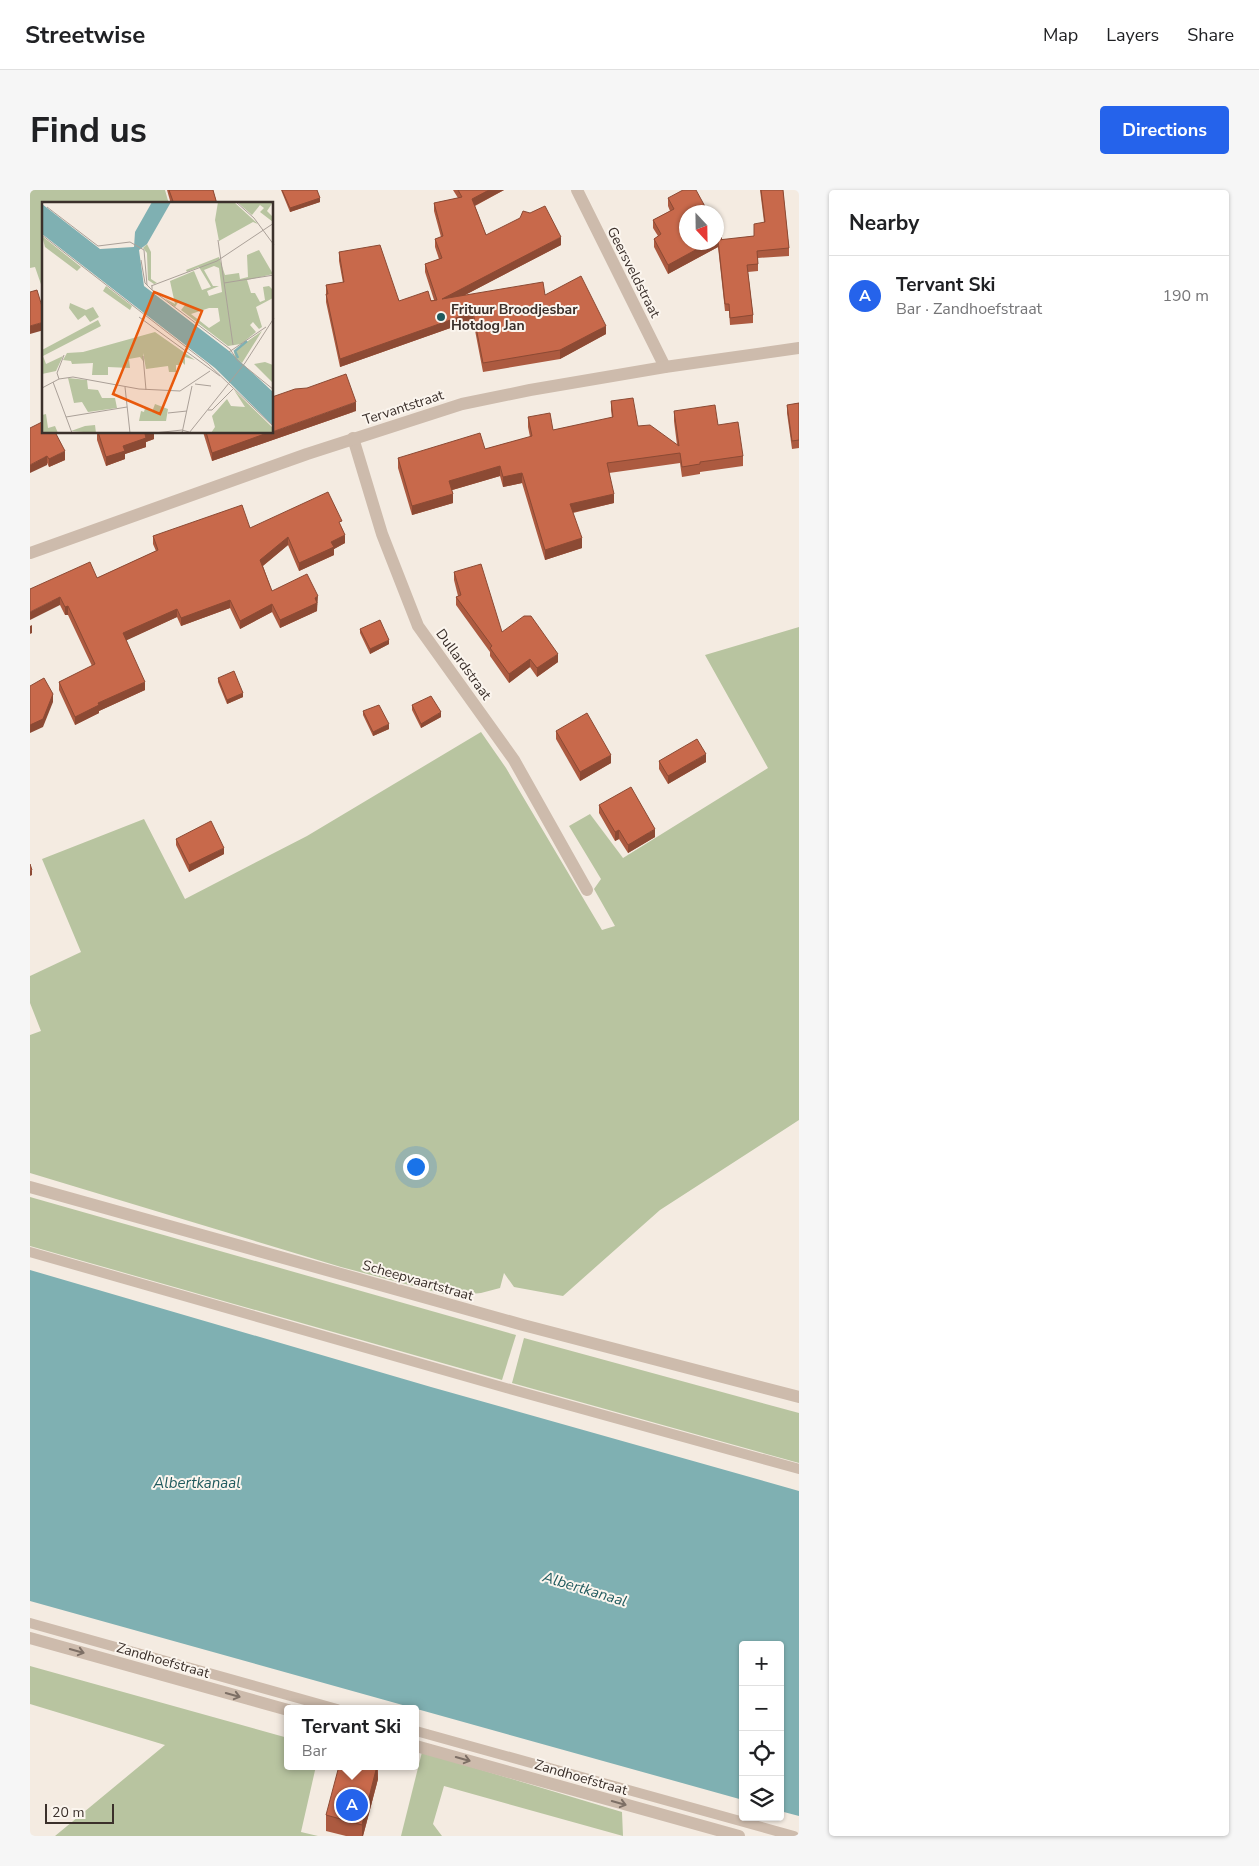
<!DOCTYPE html>
<meta charset="utf-8">
<style>
:root{--surface:#fff;--page:#f6f6f6;--text:#202124;--muted:#757577;--line:#e0e0e0;--accent:#2563eb}
body{margin:0;font-family:"Nunito Sans",sans-serif;background:var(--page);color:var(--text)}
.controls{position:absolute;right:15px;bottom:15px;display:grid;overflow:hidden;border-radius:5px;box-shadow:0 1px 4px #0004}
.controls button{width:45px;height:45px;display:grid;place-items:center;padding:0;border:0;border-bottom:1px solid var(--line);background:var(--surface);color:var(--text);font:25px sans-serif}
.compass{position:absolute;left:649px;top:15px;width:45px;height:45px;border-radius:50%;background:var(--surface);box-shadow:0 1px 4px #0004;rotate:158deg}
.scale{position:absolute;left:15px;bottom:12px;width:69px;box-sizing:border-box;padding-left:5px;border:2px solid #3b302b;border-top:0;font-size:14px;line-height:18px;white-space:nowrap;color:#3b302b;-webkit-text-stroke:4px #fbf5ee;paint-order:stroke}
.you{position:absolute;left:385px;top:976px;width:18px;height:18px;margin:-12px;border:4px solid #fff;border-radius:50%;background:#1a73e8;box-shadow:0 0 0 8px #1a73e833}
.badge{display:grid;place-items:center;width:32px;height:32px;border-radius:50%;background:var(--accent);color:#fff;font-size:16px;font-weight:700}
.pin{position:absolute;translate:-50% -50%;border:2px solid #fff;box-shadow:0 1px 5px #0006}
.popup{position:absolute;left:254px;top:1515px;width:135px;height:65px;box-sizing:border-box;display:grid;place-content:center;border-radius:5px;background:var(--surface);filter:drop-shadow(0 1px 4px #0005);font-size:16px;white-space:nowrap;color:var(--muted)}
.popup b{font-size:19px;color:var(--text)}
.popup::after{content:'';position:absolute;left:50%;top:100%;margin-left:-10px;border:10px solid transparent;border-top-color:var(--surface)}
.list{margin:0;padding:0;list-style:none}
h2{display:flex;justify-content:space-between;align-items:center;height:65px;margin:0;padding:0 20px;font-size:21px}
h2 small{font-size:16px;font-weight:400;color:var(--muted)}
.list li{display:grid;grid-template-columns:32px 1fr auto;gap:15px;align-items:center;box-sizing:border-box;height:80px;padding:0 20px;border-top:1px solid var(--line)}
.list b{display:block;font-size:19px;white-space:nowrap}
.list p{margin:0;font-size:16px;white-space:nowrap;color:var(--muted)}
.list em{font-size:16px;font-style:normal;color:var(--muted)}
.icon{flex:none;width:28px;height:28px;fill:none;stroke:currentColor;stroke-width:2;stroke-linecap:round;stroke-linejoin:round}
.map{position:relative;flex:none;width:769px;height:1646px;overflow:hidden;border-radius:5px}
header{display:flex;align-items:center;gap:30px;box-sizing:border-box;height:70px;padding:0 25px;background:var(--surface);border-bottom:1px solid var(--line)}
header strong{font-size:24px}
nav{display:flex;gap:28px;margin-inline-start:auto;font-size:18px}
.intro{display:flex;align-items:center;justify-content:space-between;box-sizing:border-box;height:120px;padding:0 30px}
h1{margin:0;font-size:35px}
.button{padding:12px 22px;border-radius:5px;background:var(--accent);color:#fff;font-size:18px;font-weight:700}
main{display:flex;gap:30px;padding:0 30px}
aside{flex:1;background:var(--surface);border-radius:5px;box-shadow:0 1px 4px #0004}
.map>svg:first-child{display:block}
.green{fill:#b8c4a0}
.water{fill:#7fb0b2}
.lines{fill:none;stroke-linecap:round;stroke-linejoin:round}
.service{stroke:#cdbbac;stroke-width:10}
.minor{stroke:#cdbbac;stroke-width:12}
.wall{fill:#ac5a40}
.shaded-wall{fill:#8c4a34}
.building{fill:#c8694b;stroke:#8c4a34}
.oneway{stroke:#7d6f65}
.poi-dot{fill:#1f5a5e;stroke:#fbf5ee;stroke-width:2}
.labels{text-anchor:middle;stroke-width:4;stroke-linejoin:round;paint-order:stroke}
.street-label{font-size:14px;fill:#3b302b;stroke:#fbf5ee}
.poi-label{font-size:14px;font-weight:bold;fill:#3b302b;stroke:#fbf5ee;text-anchor:start}
.water-label{font-size:15px;font-style:italic;fill:#1f5a5e;stroke:#fbf5ee}
.inset-river{fill:none;stroke:#7fb0b2;stroke-width:2.5}
.inset-road{fill:none;stroke:#aaa098;stroke-width:1}
.view{fill:#e8590c;fill-opacity:0.15;stroke:#e8590c;stroke-width:2.5}
.inset-edge{fill:none;stroke:#3b302b;stroke-width:2.5}
</style>
<header>
<strong>Streetwise</strong>
<nav><a>Map</a><a>Layers</a><a>Share</a></nav>
</header>
<div class="intro"><h1>Find us</h1><a class="button">Directions</a></div>
<main>
<div class="map">
<svg width="769" height="1646" viewBox="0 0 769 1646">
<rect width="100%" height="100%" fill="#f4ebe1"/>
<g class="green">
<polygon points="0,0 135,0 139,14 14,14 14,103 5,77 0,78"/>
<polygon points="769,437 769,930 630,1020 533,1106 484,1097 474,1083 470,1098 451,1103 421,1106 311,1077 0,983 0,845 11,841 0,813 0,786 51,762 12,669 114,629 155,709 277,646 451,542 476,578 572,740 585,736 564,699 571,689 539,636 560,624 593,668 738,578 675,465"/>
<polygon points="0,1007 486,1145 472,1190 0,1056"/>
<polygon points="494,1148 769,1223 769,1273 482,1193"/>
<polygon points="0,1476 258,1548 258,1576 286,1576 271,1642 288,1646 25,1646 135,1555 0,1514"/>
<polygon points="392,1562 592,1622 593,1646 414,1596 403,1634 412,1646 371,1646"/>
</g>
<polygon class="water" points="0,1080 401,1197 769,1301 769,1626 750,1621 750,1455 713,1455 713,1610 0,1411"/>
<g class="lines">
<g class="service">
<polyline points="0,1062 476,1198 769,1279"/>
<polyline points="0,1433 307,1519"/>
<polyline points="386,1541 764,1646"/>
</g>
<g class="minor">
<polyline points="547,0 635,177"/>
<polyline points="323,248 352,344 388,436 484,570 557,700"/>
<polyline points="0,363 277,264 432,214 500,200 635,177 769,158"/>
<polyline points="0,997 493,1135 769,1207"/>
<polyline points="0,1448 258,1520"/>
<polyline points="386,1556 709,1646"/>
</g>
</g>
<g class="wall">
<polygon points="137,0 183,0 187,14 141,14"/>
<polygon points="251,0 287,0 290,12 260,22"/>
<polygon points="423,0 474,0 445,16 456,45 531,55 435,105 515,105 576,144 530,169 453,182 443,130 310,177 296,112 296,95 313,93 309,71 309,62 369,111 404,110 395,82 395,74 409,69 405,57 405,49 411,47 404,21 404,13 428,8"/>
<polygon points="730,0 753,0 759,58 759,66 728,68 728,81 718,82 723,125 723,133 700,135 699,121 695,121 688,57 638,84 624,57 624,49 628,46 623,38 623,30 640,21 638,16 638,8 692,50 724,46 734,32"/>
<polygon points="581,211 608,236 647,255 644,231 644,221 688,235 713,266 713,276 670,282 670,284 652,287 650,273 579,283 584,313 543,323 552,358 515,370 492,293 473,297 470,286 422,300 423,313 382,325 368,278 368,268 455,259 500,247 498,237 498,227 523,240 582,228 581,220"/>
<polygon points="769,213 769,258 762,259 757,223 757,215"/>
<polygon points="326,221 182,271 173,242 242,242"/>
<polygon points="0,238 35,270 19,277"/>
<polygon points="67,242 124,242 124,249 116,252 116,257 95,264 95,269 76,276 67,250"/>
<polygon points="220,338 312,338 315,353 304,359 304,365 269,381 258,355 233,376 242,401 288,415 287,415 287,421 250,438 242,422 210,439 200,418 151,436 147,427 96,450 115,500 69,521 69,523 45,535 29,500 29,492 62,476 38,425 35,425 30,415 0,399 67,388 126,361 123,354 123,346"/>
<polygon points="424,382 472,442 528,472 507,487 500,477 479,493 460,466 460,462 426,415 426,407 428,406 424,390"/>
<polygon points="330,439 359,454 340,464 330,443"/>
<polygon points="188,488 213,507 197,514 188,492"/>
<polygon points="382,515 411,527 391,538 382,520"/>
<polygon points="333,521 359,539 343,546 333,525"/>
<polygon points="526,541 581,573 550,591 526,549"/>
<polygon points="629,571 676,572 638,594 629,579"/>
<polygon points="569,615 625,647 598,663 589,649 585,651 569,623"/>
<polygon points="146,649 194,664 159,682 146,655"/>
<polygon points="348,1576 348,1589 333,1646 316,1646 296,1641 296,1625"/>
</g>
<g class="shaded-wall">
<polygon points="459,0 474,0 442,17 442,9"/>
<polygon points="290,8 290,12 260,22 260,18"/>
<polygon points="692,46 692,55 688,50 688,57 638,84 638,75 680,52 686,52 686,49"/>
<polygon points="531,47 531,55 412,117 412,109"/>
<polygon points="443,122 443,130 310,177 310,169"/>
<polygon points="14,132 14,140 0,144 0,136"/>
<polygon points="576,136 576,144 530,169 530,160"/>
<polygon points="326,212 326,221 182,271 182,263 240,242 242,242"/>
<polygon points="119,242 124,242 124,249 116,252 116,257 95,264 95,269 76,276 76,267 93,256 115,244"/>
<polygon points="35,261 35,270 19,277 19,269"/>
<polygon points="17,266 17,275 0,283 0,275"/>
<polygon points="470,276 470,286 419,301 419,291"/>
<polygon points="492,283 492,293 473,297 473,287"/>
<polygon points="423,304 423,313 382,325 382,316"/>
<polygon points="584,304 584,313 540,323 540,314"/>
<polygon points="315,345 315,353 304,359 304,365 269,381 269,373 301,352"/>
<polygon points="258,347 258,355 230,378 230,370"/>
<polygon points="552,348 552,358 515,370 515,360"/>
<polygon points="288,406 287,421 250,438 250,430"/>
<polygon points="30,407 30,415 0,430 0,422"/>
<polygon points="200,410 200,418 151,436 151,428"/>
<polygon points="242,414 242,422 210,439 210,431"/>
<polygon points="38,416 38,425 35,425 35,417"/>
<polygon points="147,419 147,427 93,452 93,443"/>
<polygon points="2,435 2,443 0,444 0,436"/>
<polygon points="359,450 359,454 340,464 340,459"/>
<polygon points="528,464 528,472 507,487 507,478"/>
<polygon points="500,469 500,477 479,493 479,484"/>
<polygon points="115,492 115,500 69,521 69,523 45,535 45,527 68,513"/>
<polygon points="213,503 213,507 197,514 197,510"/>
<polygon points="23,504 23,512 13,537 0,543 0,535"/>
<polygon points="411,522 411,527 391,538 391,534"/>
<polygon points="359,534 359,539 343,546 343,542"/>
<polygon points="676,564 676,572 638,594 638,586"/>
<polygon points="581,565 581,573 550,591 550,582"/>
<polygon points="625,639 625,647 598,663 598,655"/>
<polygon points="589,640 589,649 585,651 585,642"/>
<polygon points="194,658 194,664 159,682 159,675"/>
<polygon points="2,680 2,685 0,686 0,681"/>
<polygon points="347,1576 348,1589 333,1646 332,1646 332,1635"/>
</g>
<g class="building">
<polygon points="139,0 183,0 187,14 144,14"/>
<polygon points="252,0 287,0 290,8 260,18"/>
<polygon points="428,0 459,0 442,9 456,45 490,28 493,21 500,23 515,16 531,47 412,109 513,92 515,105 551,86 576,136 530,160 453,173 443,122 310,169 296,104 298,104 296,95 314,92 309,62 350,55 369,111 398,101 401,111 407,110 395,74 412,68 405,49 413,46 404,13 432,7"/>
<polygon points="653,0 666,0 678,22 656,22 656,52 680,52 638,75 624,49 631,44 623,30 644,19 638,8"/>
<polygon points="731,0 753,0 759,58 727,61 728,74 717,75 723,125 700,128 699,114 695,114 688,50 724,46 724,34 735,32"/>
<polygon points="686,37 692,46 686,49"/>
<polygon points="7,100 14,123 14,132 0,136 0,102"/>
<polygon points="316,184 326,212 242,242 242,207 265,199 277,198"/>
<polygon points="603,208 608,236 620,235 649,256 644,221 685,215 688,235 708,232 713,266 670,272 670,274 652,277 650,263 577,273 584,304 540,314 552,348 515,360 492,283 473,287 470,276 419,291 423,304 382,316 368,268 450,243 455,259 502,246 498,227 520,223 523,240 583,227 581,211"/>
<polygon points="769,213 769,250 762,251 757,215"/>
<polygon points="14,231 14,242 25,242 35,261 19,269 17,266 0,275 0,238"/>
<polygon points="68,242 119,242 115,244 116,248 93,256 95,261 76,267"/>
<polygon points="176,242 240,242 182,263"/>
<polygon points="298,302 312,331 309,332 315,345 301,352 304,357 269,373 258,347 230,370 242,401 277,384 288,406 285,408 287,413 250,430 242,414 210,431 200,410 151,428 147,419 93,443 115,492 68,513 69,515 45,527 29,492 65,474 38,416 35,417 30,407 0,422 0,399 60,372 67,388 128,360 123,346 212,315 220,338"/>
<polygon points="451,374 472,442 494,426 501,426 528,464 507,478 500,469 479,484 460,458 462,456 426,407 431,405 424,382"/>
<polygon points="350,430 359,450 340,459 330,439"/>
<polygon points="204,481 213,503 197,510 188,488"/>
<polygon points="14,488 23,504 13,529 0,535 0,496"/>
<polygon points="401,506 411,522 391,534 382,515"/>
<polygon points="349,515 359,534 343,542 333,521"/>
<polygon points="557,523 581,565 550,582 526,541"/>
<polygon points="667,549 676,564 638,586 629,571"/>
<polygon points="601,597 625,639 598,655 589,640 585,642 569,615"/>
<polygon points="181,631 194,658 159,675 146,649"/>
<polygon points="0,674 2,680 0,681"/>
<polygon points="309,1576 347,1576 332,1635 296,1625"/>
</g>
<defs><path id="oneway-shaft" d="M-6 0H5M1.5-3L5.5 0L1.5 3" fill="none" stroke-width="1.6" stroke-linecap="round" stroke-linejoin="round" transform="scale(1.25)"/></defs>
<g class="oneway">
<use href="#oneway-shaft" transform="translate(47 1461) rotate(16)"/>
<use href="#oneway-shaft" transform="translate(203 1505) rotate(16)"/>
<use href="#oneway-shaft" transform="translate(433 1569) rotate(16)"/>
<use href="#oneway-shaft" transform="translate(589 1613) rotate(16)"/>
</g>
<circle class="poi-dot" cx="411" cy="127" r="5"/>
<g class="labels">
<g class="street-label">
<text transform="translate(604 82) rotate(63)" y="5">Geersveldstraat</text>
<text transform="translate(373 217) rotate(-18)" y="5">Tervantstraat</text>
<text transform="translate(434 474) rotate(54)" y="5">Dullardstraat</text>
<text transform="translate(388 1090) rotate(16)" y="5">Scheepvaartstraat</text>
<text transform="translate(133 1470) rotate(16)" y="5">Zandhoefstraat</text>
<text transform="translate(551 1587) rotate(16)" y="5">Zandhoefstraat</text>
</g>
<g class="poi-label">
<text x="421" y="124">Frituur Broodjesbar<tspan x="421" dy="16">Hotdog Jan</tspan></text>
</g>
<g class="water-label">
<text x="167" y="1298">Albertkanaal</text>
<text transform="translate(555 1399) rotate(17)" y="5">Albertkanaal</text>
</g>
</g>
<g transform="translate(12 12)">
<rect width="231" height="231" fill="#f4ebe1"/>
<path d="M176 0H192L216 22 211 20 177 39 173 18ZM195 0H231L225 9 231 15V20L218 10 222 6 218 3 210 13ZM0 34 39 65 35 69 3 45ZM105 42 109 50V77L115 81 112 82 106 78 105 51 101 46ZM217 48 231 72 205 78 209 91H213L218 100 223 98 221 85 227 84 231 88V96L214 105 220 125 217 127 211 120 208 123 214 130 199 142 186 144 139 108 143 103 137 99 133 105 122 96 133 102 128 79 152 69 160 88 169 85 157 65 145 70 144 68 177 55 183 73 197 71 198 77 206 75 205 53ZM172 64 177 66 180 90 167 94 165 89 177 84H171L162 68ZM167 106H176L178 119 167 126 149 112ZM64 84 90 104 88 108 61 89ZM28 101 44 108 51 105 57 115 48 120 43 113 36 118 27 106ZM56 118 59 124 1 154 4 162 21 154 14 169 0 172V148ZM220 129 200 161 193 155 192 149ZM113 130 153 158 143 155V163L139 159V163H134V170H127L126 164 104 167 101 151V159L98 155 87 157 88 166 66 165V173H50L51 161 30 162 29 159 21 158 25 151 41 150ZM223 160 231 163V181L212 162ZM26 176 45 178 46 187 56 188 60 196H73L75 206 46 210 40 200 32 201ZM192 188 231 226V231H169L173 225 170 214 185 197 189 204 203 205ZM113 202 126 207 124 219H97L99 209 102 210 103 206 110 210ZM4 212 6 226 13 224 16 231H0V213ZM53 223 54 231 29 229 43 224Z" fill="#b8c4a0" fill-rule="evenodd"/>
<path d="M110 0H129L105 42 97 48 102 84 187 149 231 190V224L173 166 0 32V2L58 47 92 45 93 30Z" fill="#7fb0b2"/>
<path class="inset-river" d="M196 156 193 149 205 139"/>
<path class="inset-road" d="M194 0 212 16 232 43M5 5 56 44 88 40 102 48 105 83M0 33 166 162 232 225M176 38 191 143M99 58 103 81 110 88M182 81 232 73M109 84 175 59 232 21M110 84V88L188 147 195 158 232 188M97 115 178 174M187 150 224 125M101 154 104 188M17 177 15 171 22 153M11 180 30 231M153 182 169 184M83 185 88 231M0 186 17 177 31 175 97 187 138 189 168 169M166 208H170L191 187M126 211 145 209M24 215 85 205M112 231 140 228 147 230M140 231 150 184M147 231 203 161 232 116"/>
<path class="view" d="M112 90 160 109 118 212 71 192Z"/>
<rect width="231" height="231" class="inset-edge"/>
</g>
</svg>
<div class="controls">
<button>+</button>
<button>−</button>
<button><svg class="icon" aria-label="locate" viewBox="0 0 24 24"><circle cx="12" cy="12" r="6"/><path d="M12 2v4M12 18v4M2 12h4M18 12h4"/></svg></button>
<button><svg class="icon" aria-label="layers" viewBox="0 0 24 24"><path d="M12 4l9 5-9 5-9-5zM3 14l9 5 9-5"/></svg></button>
</div>
<svg class="compass" viewBox="-18 -18 36 36"><path d="M0-13l5 13h-10z" fill="#e53935"/><path d="M0 13l5-13h-10z" fill="#757577"/></svg>
<div class="scale">20 m</div>
<div class="you"></div>
<div class="pin badge" style="left:322px;top:1615px">A</div>
<div class="popup"><b>Tervant Ski</b>Bar</div>
</div>
<aside>
<h2>Nearby<small></small></h2>
<ul class="list">
<li><span class="badge">A</span><div><b>Tervant Ski</b><p>Bar · Zandhoefstraat</p></div><em>190 m</em></li>
</ul>
</aside>
</main>
